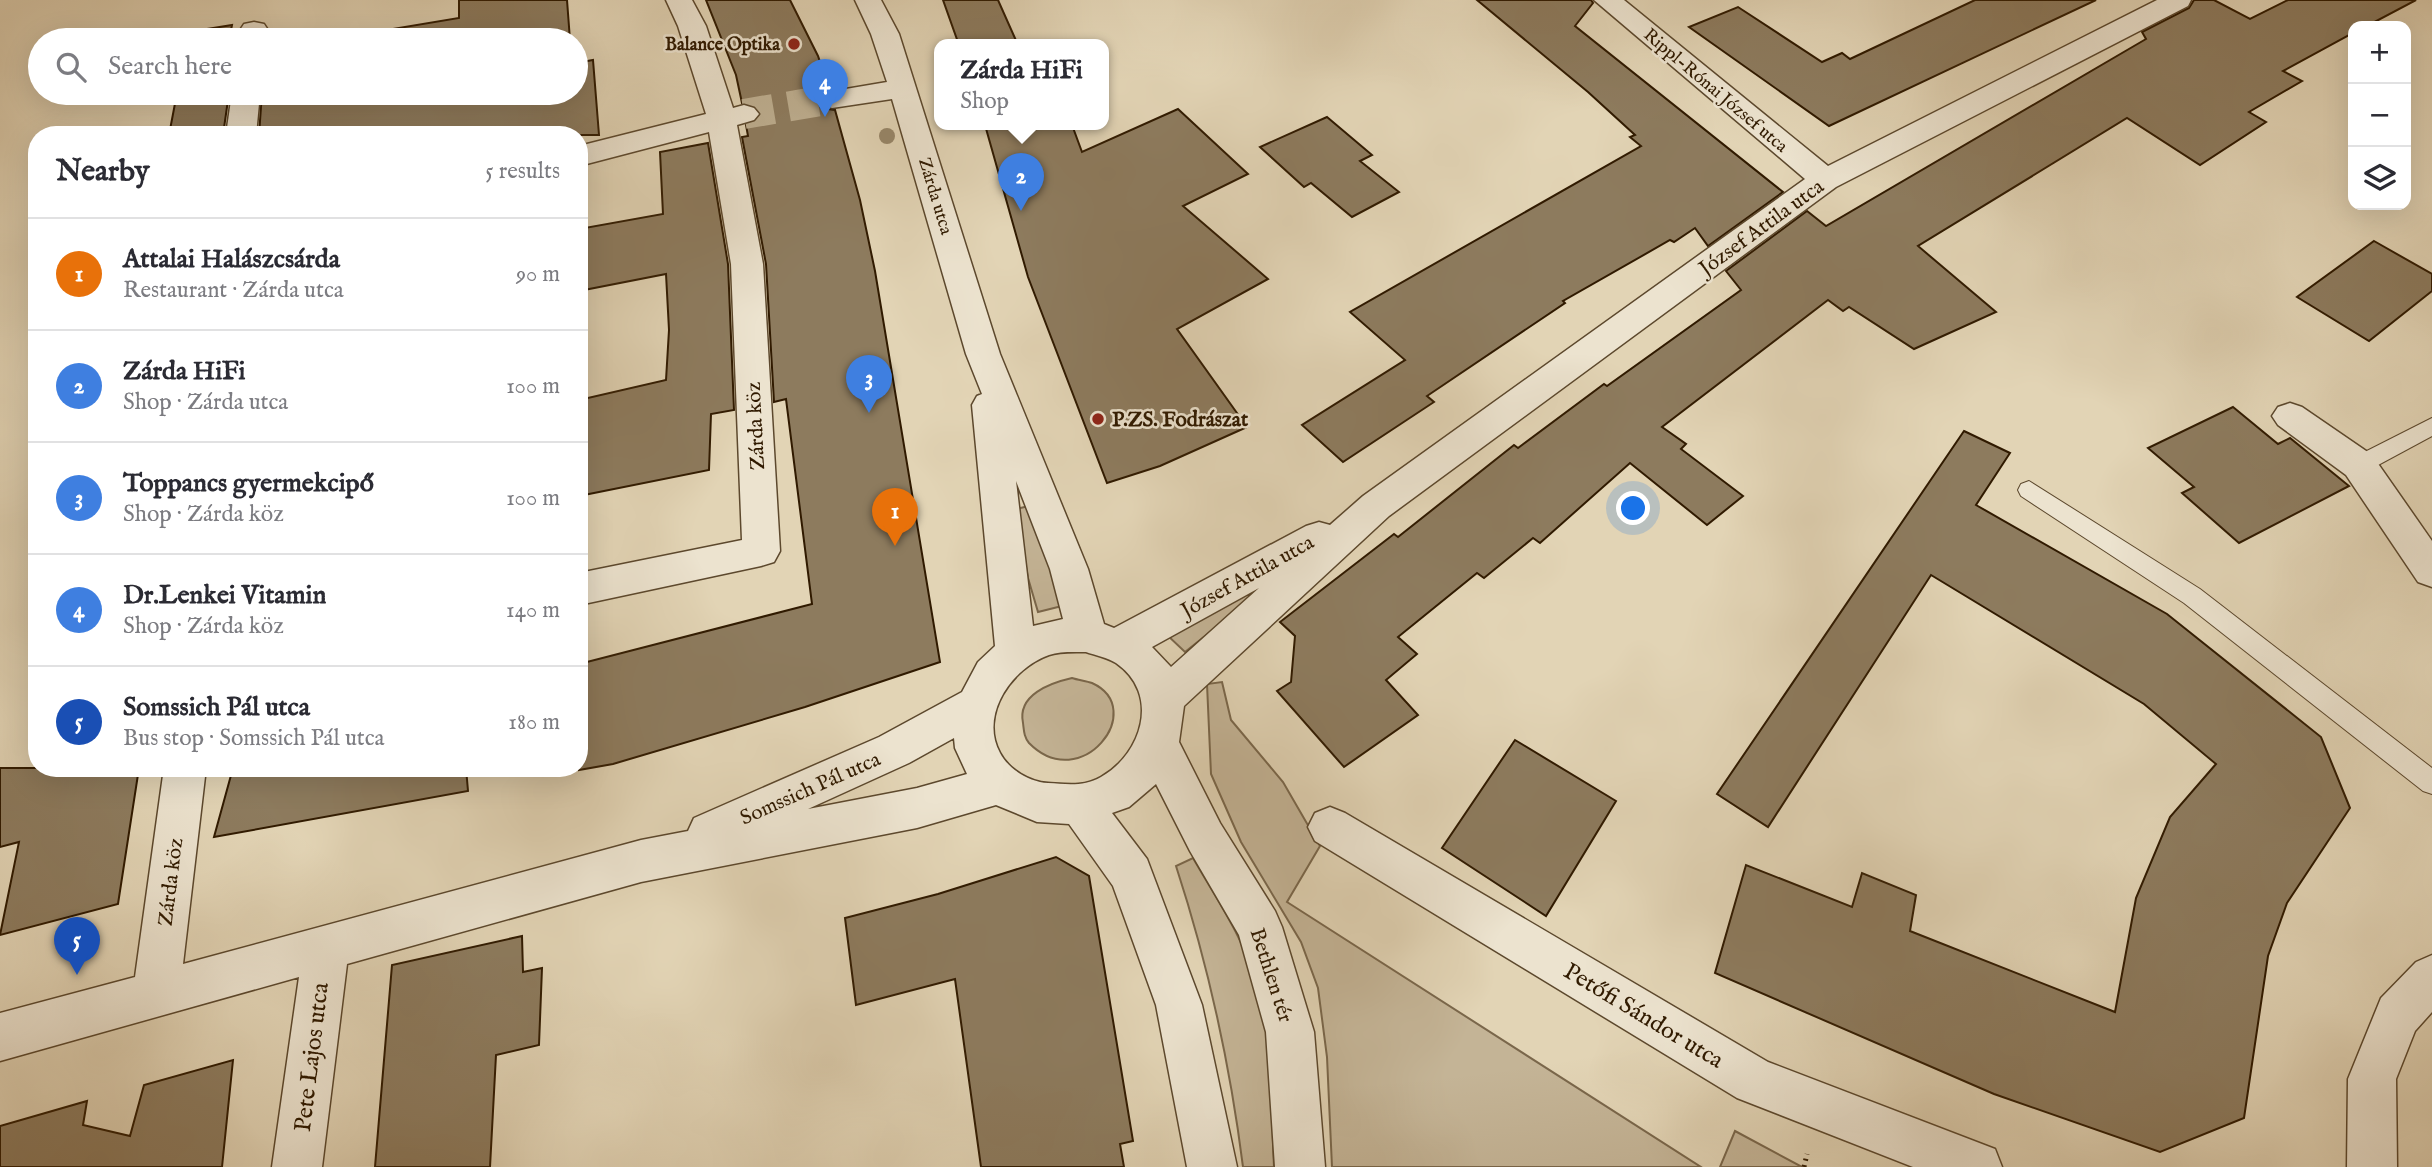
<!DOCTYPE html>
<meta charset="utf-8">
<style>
:root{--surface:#fff;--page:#f2f2f3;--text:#2b2b33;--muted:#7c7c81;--line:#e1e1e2;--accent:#b45309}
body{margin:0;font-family:"IM FELL English",serif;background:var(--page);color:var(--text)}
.controls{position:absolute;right:21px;top:21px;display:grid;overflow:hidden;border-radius:14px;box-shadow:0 7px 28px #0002}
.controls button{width:63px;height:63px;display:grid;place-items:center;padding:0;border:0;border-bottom:2px solid var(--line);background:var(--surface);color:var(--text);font:35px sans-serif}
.you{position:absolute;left:1634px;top:509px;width:24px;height:24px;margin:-18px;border:5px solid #fff;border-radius:50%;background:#1a73e8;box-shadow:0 0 0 10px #1a73e833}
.badge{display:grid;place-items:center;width:46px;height:46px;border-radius:50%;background:var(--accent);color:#fff;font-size:23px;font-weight:700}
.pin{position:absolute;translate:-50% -58px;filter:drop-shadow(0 2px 4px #0008)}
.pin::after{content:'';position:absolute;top:37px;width:24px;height:21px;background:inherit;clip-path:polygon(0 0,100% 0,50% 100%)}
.popup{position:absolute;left:934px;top:39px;width:175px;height:91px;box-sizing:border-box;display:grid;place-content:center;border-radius:14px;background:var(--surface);filter:drop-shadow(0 2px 5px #0005);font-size:23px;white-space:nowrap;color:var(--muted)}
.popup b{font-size:26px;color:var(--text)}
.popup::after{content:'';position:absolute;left:50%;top:100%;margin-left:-14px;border:14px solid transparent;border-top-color:var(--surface)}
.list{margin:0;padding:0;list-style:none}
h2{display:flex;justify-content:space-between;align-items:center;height:91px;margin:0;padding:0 28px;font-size:30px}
h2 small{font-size:23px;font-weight:400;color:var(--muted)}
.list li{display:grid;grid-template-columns:46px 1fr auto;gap:21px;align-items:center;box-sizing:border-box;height:112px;padding:0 28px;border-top:2px solid var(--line)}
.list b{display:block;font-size:26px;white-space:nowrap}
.list p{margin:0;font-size:23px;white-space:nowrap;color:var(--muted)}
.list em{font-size:23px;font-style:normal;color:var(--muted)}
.icon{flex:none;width:38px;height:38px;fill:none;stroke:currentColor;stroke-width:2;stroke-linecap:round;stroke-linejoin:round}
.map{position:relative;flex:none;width:2432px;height:1167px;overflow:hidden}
.search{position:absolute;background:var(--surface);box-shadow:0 7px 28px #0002;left:28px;top:28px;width:560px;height:77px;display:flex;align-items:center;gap:18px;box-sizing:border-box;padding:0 24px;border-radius:38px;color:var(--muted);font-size:26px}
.panel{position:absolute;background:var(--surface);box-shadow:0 7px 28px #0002;left:28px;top:126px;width:560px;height:651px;border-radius:28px}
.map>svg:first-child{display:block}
.green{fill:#c4b496;stroke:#7a674b;stroke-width:2}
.building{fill:#8d7b5e;stroke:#301a00;stroke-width:2}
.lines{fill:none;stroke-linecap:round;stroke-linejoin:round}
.minor-tunnel{stroke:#beaf91;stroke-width:30;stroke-dasharray:30 15;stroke-linecap:butt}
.service-casing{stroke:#5c482d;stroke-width:2}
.minor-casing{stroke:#5c482d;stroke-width:3}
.path{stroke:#301a00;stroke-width:5;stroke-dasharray:2 4.5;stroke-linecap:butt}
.service{fill:#ece3cf;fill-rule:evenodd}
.minor{fill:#ece3cf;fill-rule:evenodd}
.tree{fill:#98876a}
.poi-dot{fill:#8f2418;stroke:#ece3cf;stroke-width:2.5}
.labels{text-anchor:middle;stroke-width:5;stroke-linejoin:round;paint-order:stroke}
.far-poi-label{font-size:18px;font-weight:bold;fill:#301a00;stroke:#ece3cf;text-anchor:end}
.far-street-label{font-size:18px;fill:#301a00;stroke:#ece3cf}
.street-label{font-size:21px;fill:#301a00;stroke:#ece3cf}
.poi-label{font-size:21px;font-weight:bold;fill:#301a00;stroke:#ece3cf;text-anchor:start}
.near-street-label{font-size:24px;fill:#301a00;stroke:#ece3cf}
</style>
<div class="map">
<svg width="2432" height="1167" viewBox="0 0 2432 1167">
<rect width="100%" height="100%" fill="#e2d4b5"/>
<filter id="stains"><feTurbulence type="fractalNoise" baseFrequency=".00286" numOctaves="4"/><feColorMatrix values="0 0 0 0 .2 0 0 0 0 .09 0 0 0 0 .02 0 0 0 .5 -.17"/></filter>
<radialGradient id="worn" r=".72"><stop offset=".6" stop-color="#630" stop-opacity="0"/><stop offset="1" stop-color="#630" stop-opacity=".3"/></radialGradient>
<g class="green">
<polygon points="1029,506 1054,570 1062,606 1038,612 1028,578 1016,509"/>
<polygon points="1251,585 1259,593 1185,652 1166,634"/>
<path d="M1072 678C1078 680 1086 681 1092 683 1149 709 1081 796 1029 743 1024 737 1024 731 1023 723 1017 695 1050 683 1072 678Z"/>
<polygon points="1222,682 1231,720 1283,782 1320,846 1287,902 1701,1167 1332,1167 1327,1057 1318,988 1301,942 1241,842 1211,774 1207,684"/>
<path d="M1193 858C1216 898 1243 937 1256 981 1273 1040 1271 1106 1274 1167H1243C1230 1064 1208 964 1176 866Z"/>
<polygon points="1735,1131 1802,1167 1720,1167"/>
</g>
<g class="building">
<polygon points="459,0 567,0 570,40 327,40 459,18"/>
<polygon points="706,0 790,0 818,56 829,89 820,92 816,100 821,108 835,110 860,200 875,271 940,662 805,707 613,764 579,770 579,664 812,604 786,399 774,402 766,264 742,137 748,136 746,125 756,122 762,114 755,105 742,103 736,75"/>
<polygon points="943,0 998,0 1018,45 959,45"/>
<polygon points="1477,0 1591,0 1593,3 1575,26 1783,192 1708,246 1695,228 1674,242 1670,240 1563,301 1565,303 1427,396 1434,402 1343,462 1302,425 1405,360 1350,312 1641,146 1630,137 1635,135 1588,92"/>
<polygon points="1975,0 2096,0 1829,126 1689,27 1738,7 1822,62 1842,53 1850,59"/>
<polygon points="2194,0 2214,0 2250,19 2288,0 2416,0 2367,26 2353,26 2353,33 2283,71 2302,81 2249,112 2266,122 2200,165 2127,118 1918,246 1996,312 1914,349 1849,307 1843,311 1828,300 1662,427 1686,444 1681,449 1743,496 1707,525 1630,463 1540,543 1533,538 1484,578 1477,573 1398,637 1417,654 1386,680 1418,715 1344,767 1277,691 1291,682 1295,636 1280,622 1394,534 1398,537 1514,445 1518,448 1604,384 1607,386 1741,290 1726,271 1807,211 1826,226 2146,39 2142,32 2189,8"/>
<polygon points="232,25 229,40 187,40 189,32"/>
<polygon points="593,60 599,135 259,135 262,93 576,93 576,63"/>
<polygon points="177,93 229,93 223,135 169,135"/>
<polygon points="1178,109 1248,174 1183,206 1268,279 1177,329 1247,427 1160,466 1107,483 1028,277 985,125 1072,125 1082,152"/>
<polygon points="1327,117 1372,155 1360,161 1399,192 1352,217 1311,183 1304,187 1260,147"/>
<polygon points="708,143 728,264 734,410 711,414 709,470 579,496 579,400 666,380 669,330 666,274 579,291 579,229 663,214 660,152"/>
<polygon points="2374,241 2432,274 2432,291 2369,341 2297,297"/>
<polygon points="2233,407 2278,444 2290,438 2349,486 2239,543 2182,493 2194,487 2148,448"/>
<polygon points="1964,431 2010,453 1976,505 2167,614 2321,737 2350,808 2287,903 2268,956 2244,1118 2160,1152 1994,1094 1715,973 1746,865 1852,907 1862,873 1916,895 1910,931 2115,1012 2136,898 2170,817 2216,764 2144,704 1931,575 1768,827 1717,794"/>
<polygon points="1515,740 1616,801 1546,916 1442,848"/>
<polygon points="0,768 139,768 118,904 0,935 19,842 0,847"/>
<polygon points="233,768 466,768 468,791 214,837"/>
<polygon points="1056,857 1089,876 1133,1141 1120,1144 1124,1167 981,1167 955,979 856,1005 845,918 938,894"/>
<polygon points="522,936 523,972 542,968 539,1045 496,1055 490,1167 375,1167 392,965"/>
<polygon points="233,1060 222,1167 0,1167 0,1126 87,1101 83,1125 130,1136 144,1085"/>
</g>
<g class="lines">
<polyline class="minor-tunnel" points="744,114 832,99"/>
<defs>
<g id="service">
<polygon points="2432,418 2432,436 2367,471 2359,473 2351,471 2348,465 2351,459"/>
<polygon points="2029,481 2200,589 2432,768 2432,794 2423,791 2184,603 2021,496 2018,490 2021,484"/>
</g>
<g id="minor">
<polygon points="666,0 692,0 706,26 733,108 744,105 754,108 759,114 754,120 737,125 763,264 780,551 774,562 761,566 579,605 579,573 742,540 731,264 709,132 579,166 579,146 706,114 678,26"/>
<path d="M855 0H881L899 34 1000 354 1088 569 1104 624 1114 628 1306 526 1319 522 1330 525 1363 496 1805 179 1594 0H1624L1828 166 2157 0H2191L2188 6 1836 187 1389 516 1184 706 1179 742 1220 823 1275 911 1282 927 1314 1032 1325 1167H1275L1266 1032 1239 935 1190 851 1156 784 1129 807 1112 813 1147 859 1202 1005 1237 1167H1187L1156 1005 1113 886 1069 824 1037 822 996 805 917 828 641 882 347 964 322 1167H272L299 977 0 1061V1013L135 977 164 768H206L183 964 641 840 688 831 694 818 879 737 962 692 978 662 995 646 972 405 977 396 982 394 966 354 892 99 832 108 822 105 818 99 822 93 887 82 871 34ZM1016 481 1050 569 1063 619 1033 626ZM1259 588 1171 667 1152 647ZM1086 652C1095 655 1108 658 1116 663 1161 694 1142 754 1101 777 1084 787 1066 784 1048 783 1030 782 1009 770 1000 753 979 715 1012 668 1049 655 1060 651 1074 652 1086 652ZM954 738 955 748 967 774 917 788 808 809 909 763Z"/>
<polygon points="254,22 264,24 268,30 267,40 239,40 240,30 244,24"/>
<polygon points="232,93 260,93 256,135 226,135"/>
<polygon points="2290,403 2302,407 2372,455 2432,541 2432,587 2418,582 2346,475 2278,425 2272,416 2278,407"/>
<polygon points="1330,807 1345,813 1768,1062 1995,1149 2002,1167 1913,1167 1737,1098 1315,841 1308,827 1315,813"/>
<polygon points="2432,955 2432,1012 2415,1031 2396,1079 2397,1167 2347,1167 2348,1079 2381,998 2416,962"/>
</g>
</defs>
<use href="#service" class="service-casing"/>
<use href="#minor" class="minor-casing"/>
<polyline class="path" points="1804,1167 1807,1154"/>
<use href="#service" class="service"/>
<use href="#minor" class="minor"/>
</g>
<circle class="tree" cx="887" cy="136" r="8"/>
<g class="poi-dot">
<circle cx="794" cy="44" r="7"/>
<circle cx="1098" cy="419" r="7"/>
</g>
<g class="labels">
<g class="far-poi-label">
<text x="780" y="50">Balance Optika</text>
</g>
<g class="far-street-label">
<text transform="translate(1716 90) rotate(40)" y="6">Rippl-Rónai József utca</text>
<text transform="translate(936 196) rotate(73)" y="6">Zárda utca</text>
</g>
<g class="street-label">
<text transform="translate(1761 227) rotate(-36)" y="7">József Attila utca</text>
<text transform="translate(755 426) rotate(-93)" y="7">Zárda köz</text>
<text transform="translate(1247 576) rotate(-29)" y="7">József Attila utca</text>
<text transform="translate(810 788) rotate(-24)" y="7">Somssich Pál utca</text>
<text transform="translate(170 882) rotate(-83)" y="7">Zárda köz</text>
<text transform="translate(1272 975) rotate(72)" y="7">Bethlen tér</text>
</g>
<g class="poi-label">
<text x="1112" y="426">P.ZS. Fodrászat</text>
</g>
<g class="near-street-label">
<text transform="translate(1644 1015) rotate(31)" y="8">Petőfi Sándor utca</text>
<text transform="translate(311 1057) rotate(-83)" y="8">Pete Lajos utca</text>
</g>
</g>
<rect width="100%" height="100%" filter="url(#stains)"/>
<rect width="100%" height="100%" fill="url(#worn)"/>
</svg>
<div class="controls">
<button>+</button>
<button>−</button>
<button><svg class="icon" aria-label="layers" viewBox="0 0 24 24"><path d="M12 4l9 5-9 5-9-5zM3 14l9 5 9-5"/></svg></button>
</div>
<div class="you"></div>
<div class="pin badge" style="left:895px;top:546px;background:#e8710a">1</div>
<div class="pin badge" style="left:1021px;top:211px;background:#3f7fe0">2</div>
<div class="popup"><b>Zárda HiFi</b>Shop</div>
<div class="pin badge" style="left:869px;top:413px;background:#3f7fe0">3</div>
<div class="pin badge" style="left:825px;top:117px;background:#3f7fe0">4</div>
<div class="pin badge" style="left:77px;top:975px;background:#1a4fb4">5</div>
<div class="search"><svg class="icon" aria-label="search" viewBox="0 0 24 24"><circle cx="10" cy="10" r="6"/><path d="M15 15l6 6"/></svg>Search here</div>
<section class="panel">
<h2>Nearby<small>5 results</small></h2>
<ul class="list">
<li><span class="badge" style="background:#e8710a">1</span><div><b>Attalai Halászcsárda</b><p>Restaurant · Zárda utca</p></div><em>90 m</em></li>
<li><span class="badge" style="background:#3f7fe0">2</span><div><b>Zárda HiFi</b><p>Shop · Zárda utca</p></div><em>100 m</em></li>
<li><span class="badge" style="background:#3f7fe0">3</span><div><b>Toppancs gyermekcipő</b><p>Shop · Zárda köz</p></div><em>100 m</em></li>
<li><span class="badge" style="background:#3f7fe0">4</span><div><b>Dr.Lenkei Vitamin</b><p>Shop · Zárda köz</p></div><em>140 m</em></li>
<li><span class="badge" style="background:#1a4fb4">5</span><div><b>Somssich Pál utca</b><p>Bus stop · Somssich Pál utca</p></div><em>180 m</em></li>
</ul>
</section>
</div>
